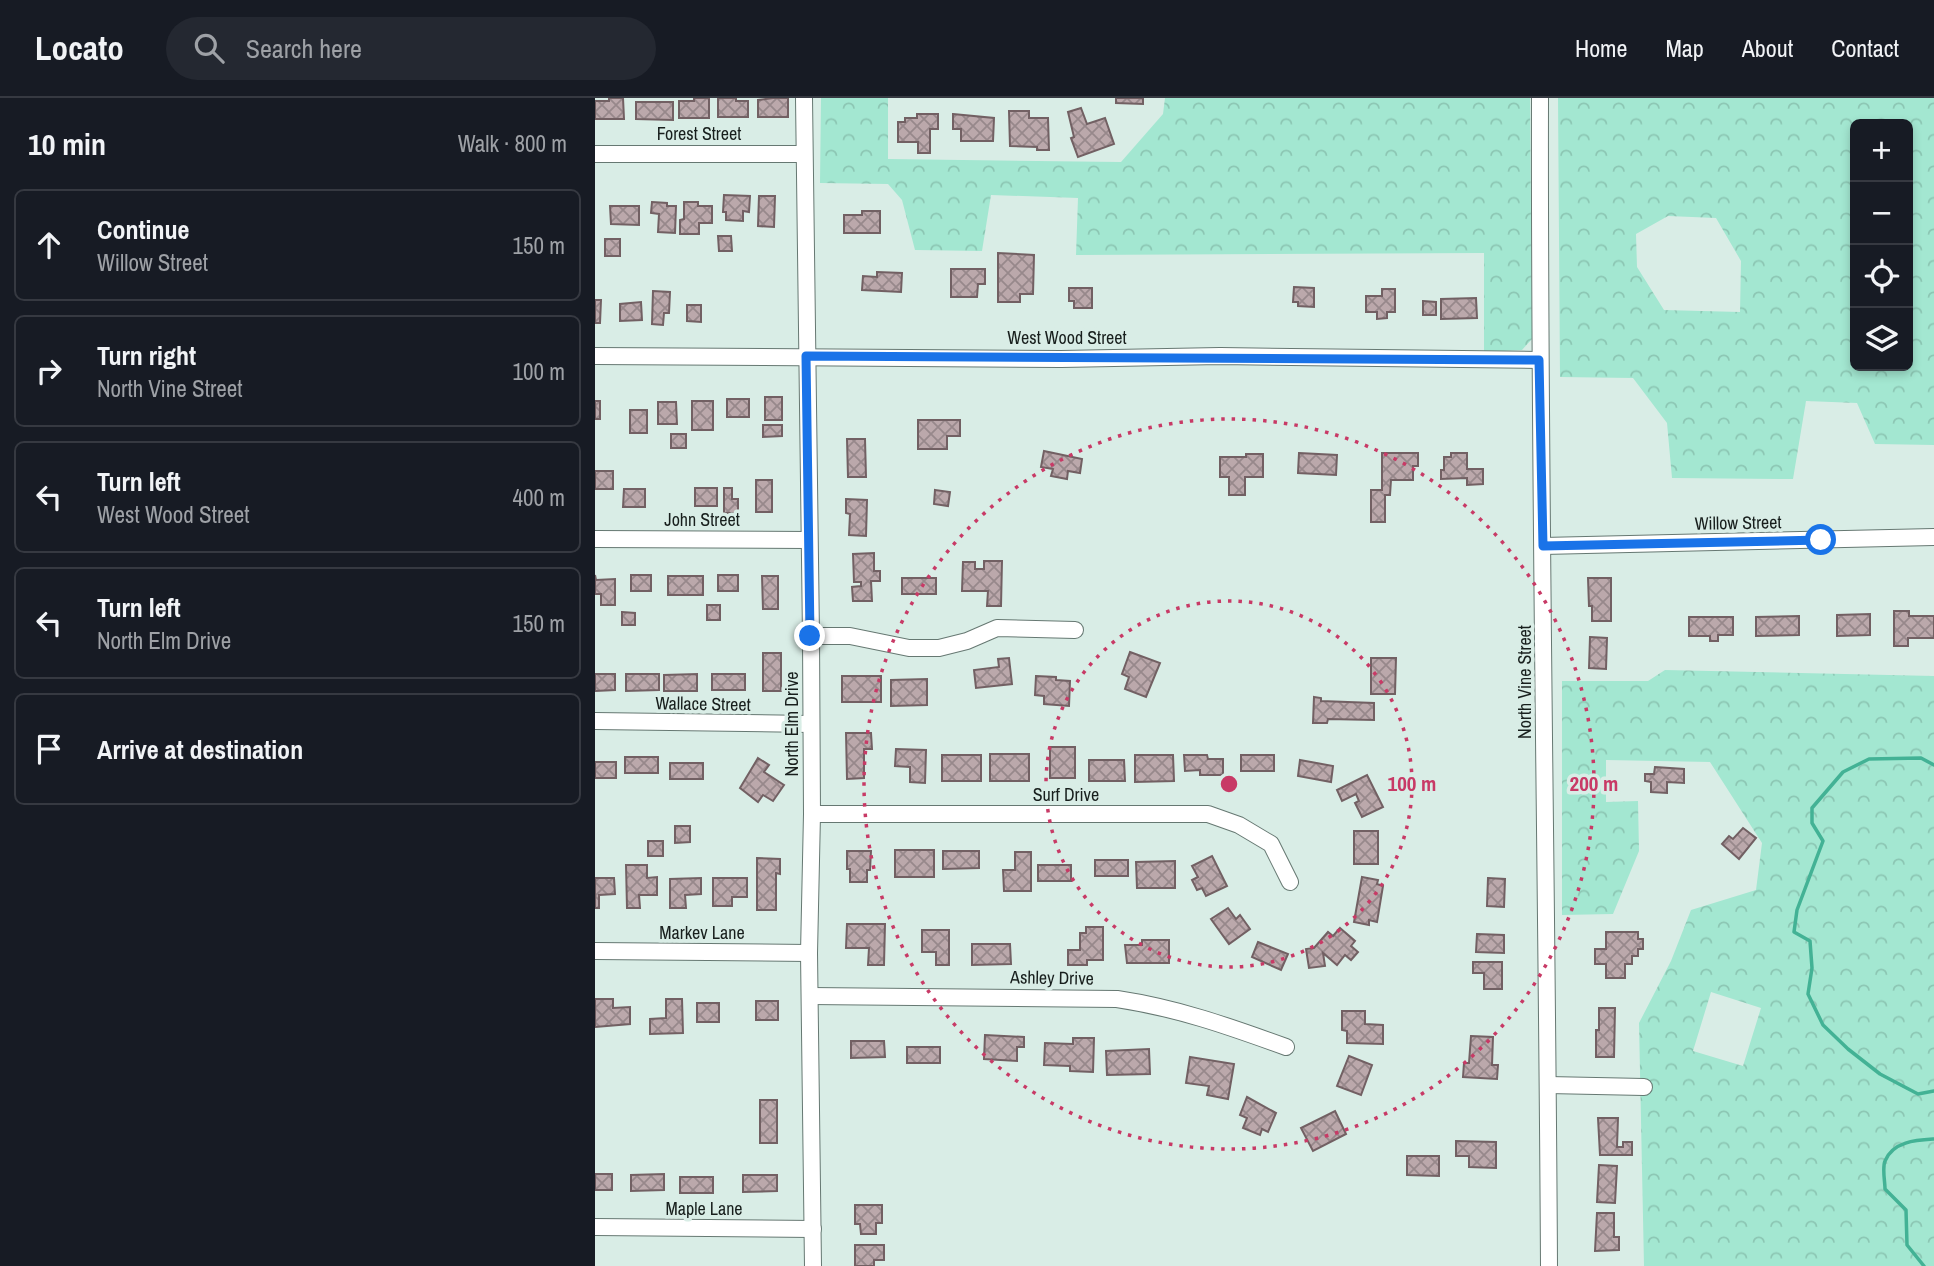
<!DOCTYPE html>
<meta charset="utf-8">
<style>
:root{--surface:#171b24;--page:#242831;--text:#f1f3f6;--muted:#9ea1a6;--line:#363941}
body{margin:0;font-family:"Archivo Narrow",sans-serif;background:var(--page);color:var(--text)}
.controls{position:absolute;right:21px;top:21px;display:grid;overflow:hidden;border-radius:10px;box-shadow:0 4px 10px #0003}
.controls button{width:63px;height:63px;display:grid;place-items:center;padding:0;border:0;border-bottom:2px solid var(--line);background:var(--surface);color:var(--text);font:35px sans-serif}
.stop{position:absolute;width:21px;height:21px;margin:-16px;border:5px solid #1a73e8;border-radius:50%;background:#fff}
.stop.end{background:#1a73e8;border-color:#fff;box-shadow:0 2px 7px #0008}
.list{margin:0;padding:0;list-style:none}
h2{display:flex;justify-content:space-between;align-items:center;height:91px;margin:0;padding:0 28px;font-size:30px}
h2 small{font-size:23px;font-weight:400;color:var(--muted)}
.list li{display:grid;grid-template-columns:46px 1fr auto;gap:21px;align-items:center;box-sizing:border-box;height:112px;margin:0 14px 14px;padding:0 14px;border:2px solid var(--line);border-radius:10px}
.list b{display:block;font-size:26px;white-space:nowrap}
.list p{margin:0;font-size:23px;white-space:nowrap;color:var(--muted)}
.list em{font-size:23px;font-style:normal;color:var(--muted)}
.icon{flex:none;width:38px;height:38px;fill:none;stroke:currentColor;stroke-width:2;stroke-linecap:round;stroke-linejoin:round}
.map{position:relative;flex:none;width:1339px;height:1168px;overflow:hidden}
header{display:flex;align-items:center;gap:42px;box-sizing:border-box;height:98px;padding:0 35px;background:var(--surface);border-bottom:2px solid var(--line)}
header strong{font-size:33px}
nav{display:flex;gap:38px;margin-inline-start:auto;font-size:24px}
.search{width:490px;height:63px;background:var(--page);display:flex;align-items:center;gap:18px;box-sizing:border-box;padding:0 24px;border-radius:38px;color:var(--muted);font-size:26px}
main{display:flex}
aside{flex:1;background:var(--surface)}
.map>svg:first-child{display:block}
.forest{fill:url(#forest-crowns);fill-rule:evenodd}
.lines{fill:none;stroke-linecap:round;stroke-linejoin:round}
.stream{stroke:#43b295;stroke-width:3.5}
.building{fill:url(#building-cross-hatch);stroke:#726063;stroke-width:2}
.minor-casing{stroke:#667872;stroke-width:18}
.minor{stroke:#fff;stroke-width:16}
.route{stroke:#1a73e8;stroke-width:9}
.ring{fill:none;stroke:#c83a66;stroke-width:3.5;stroke-dasharray:3.5 7}
.labels{text-anchor:middle;stroke-width:7;stroke-linejoin:round;paint-order:stroke}
.street-label{font-size:18px;fill:#181f1d;stroke:#d9ede6}
.centre{fill:#c83a66;stroke:#d9ede6;stroke-width:3.5}
.ring-label{font-size:21px;text-anchor:middle;font-weight:bold;fill:#c83a66;stroke:#d9ede6;stroke-width:7;stroke-linejoin:round;paint-order:stroke}
</style>
<header>
<strong>Locato</strong>
<div class="search"><svg class="icon" aria-label="search" viewBox="0 0 24 24"><circle cx="10" cy="10" r="6"/><path d="M15 15l6 6"/></svg>Search here</div>
<nav><a>Home</a><a>Map</a><a>About</a><a>Contact</a></nav>
</header>
<main>
<aside>
<h2>10 min<small>Walk · 800 m</small></h2>
<ul class="list">
<li><svg class="icon" aria-label="ahead" viewBox="0 0 24 24"><path d="M12 20V5M6 11l6-6 6 6"/></svg><div><b>Continue</b><p>Willow Street</p></div><em>150 m</em></li>
<li><svg class="icon" aria-label="right" viewBox="0 0 24 24"><path d="M7 20v-9h11M14 6l5 5-5 5"/></svg><div><b>Turn right</b><p>North Vine Street</p></div><em>100 m</em></li>
<li><svg class="icon" aria-label="left" viewBox="0 0 24 24"><path d="M17 20v-9H6M10 6l-5 5 5 5"/></svg><div><b>Turn left</b><p>West Wood Street</p></div><em>400 m</em></li>
<li><svg class="icon" aria-label="left" viewBox="0 0 24 24"><path d="M17 20v-9H6M10 6l-5 5 5 5"/></svg><div><b>Turn left</b><p>North Elm Drive</p></div><em>150 m</em></li>
<li><svg class="icon" aria-label="arrive" viewBox="0 0 24 24"><path d="M6 21V4h12l-3 4 3 4H6"/></svg><div><b>Arrive at destination</b></div></li>
</ul>
</aside>
<div class="map">
<svg width="1339" height="1168" viewBox="0 0 1339 1168">
<defs>
<pattern id="forest-crowns" width="20" height="18" patternUnits="userSpaceOnUse" patternTransform="scale(1.75)"><rect width="20" height="18" fill="#a3e7d1"/><path d="M2 6a3 3 0 1 1 6 0M12 15a3 3 0 1 1 6 0" fill="none" stroke="#8cc6b3"/></pattern>
<pattern id="building-cross-hatch" width="8" height="8" patternUnits="userSpaceOnUse" patternTransform="scale(1.75)"><rect width="8" height="8" fill="#bba8ab"/><path d="M0 0l8 8M0 8l8-8" fill="none" stroke="#97888b"/></pattern>
</defs>
<rect width="100%" height="100%" fill="#d9ede6"/>
<g class="forest">
<polygon points="226,0 293,0 293,61 526,64 568,16 570,0 935,0 937,241 927,252 889,254 889,155 481,157 483,100 396,97 387,153 320,152 307,102 293,86 225,85"/>
<path d="M963 0H1339V347L1280 346 1262 305 1211 303 1198 381 1077 380 1072 325 1038 280 965 279ZM1260 26H1313V268H1260ZM1073 118 1121 120 1146 163 1145 214 1069 212 1042 169 1041 136Z"/>
<path d="M1070 572 1339 578V1168H1049L1044 925 1076 863 1096 812 1161 792 1167 745 1115 664 1011 662V704L1043 703 1044 753 1018 816 967 817V583H1053ZM1116 894 1166 910 1148 968 1098 953Z"/>
</g>
<g class="lines">
<g class="stream">
<polyline points="1339,667 1326,660 1274,661 1248,674 1217,710 1217,725 1228,743 1202,812 1199,834 1215,843 1217,870 1213,896 1228,927 1253,951 1285,976 1323,996 1339,993"/>
<path d="M1329 1168 1312 1147 1311 1112 1290 1091C1290 1083 1287 1070 1290 1063 1298 1043 1322 1042 1339 1041"/>
</g>
</g>
<g class="building">
<polygon points="14,0 28,0 29,21 0,21 0,3 14,3"/>
<polygon points="99,0 114,0 114,20 84,20 84,3 99,3"/>
<polygon points="123,0 141,0 141,3 153,3 153,19 123,19"/>
<polygon points="178,0 193,0 193,19 163,19 163,2"/>
<polygon points="521,0 548,0 548,6 521,5"/>
<polygon points="41,4 78,4 78,22 41,21"/>
<polygon points="486,10 492,26 510,20 519,46 483,59 476,40 479,39 473,14"/>
<polygon points="414,13 434,13 434,20 453,20 454,52 442,52 442,49 415,48"/>
<polygon points="322,16 343,16 343,31 335,31 335,55 323,55 323,44 303,44 303,24 310,24 310,20 322,20"/>
<polygon points="358,16 399,20 398,43 366,43 366,31 358,31"/>
<polygon points="129,97 155,98 154,114 148,113 148,123 131,122 131,114 128,114"/>
<polygon points="164,98 180,98 179,129 163,128"/>
<polygon points="57,104 72,105 72,108 81,108 80,135 63,134 64,116 56,115"/>
<polygon points="89,104 103,104 103,108 117,108 117,125 104,125 104,136 85,136 85,122 89,121"/>
<polygon points="15,108 44,108 44,127 16,126"/>
<polygon points="267,113 285,113 285,135 249,135 249,117 267,117"/>
<polygon points="123,138 136,138 137,153 124,153"/>
<rect x="10" y="141" width="15" height="17"/>
<polygon points="403,155 439,157 438,196 425,196 425,204 403,204"/>
<polygon points="356,171 390,171 390,186 383,186 382,199 356,199"/>
<polygon points="282,174 307,175 306,194 267,192 268,178 282,179"/>
<polygon points="699,189 719,190 719,209 703,208 703,204 698,204"/>
<polygon points="474,190 497,190 497,210 479,210 479,203 474,203"/>
<polygon points="787,191 800,191 800,214 792,214 792,220 782,221 782,214 771,214 771,198 787,198"/>
<polygon points="58,193 75,194 74,215 69,215 68,227 57,226"/>
<polygon points="881,200 882,220 846,221 846,201"/>
<polygon points="0,202 6,202 5,225 0,225"/>
<polygon points="828,203 841,204 841,217 828,217"/>
<polygon points="46,204 47,222 25,223 25,206"/>
<polygon points="92,207 106,207 106,224 92,223"/>
<rect x="170" y="299" width="17" height="23"/>
<rect x="132" y="301" width="22" height="18"/>
<rect x="0" y="303" width="5" height="18"/>
<rect x="97" y="303" width="21" height="29"/>
<polygon points="63,304 81,304 82,326 63,326"/>
<rect x="35" y="312" width="17" height="23"/>
<polygon points="323,322 365,322 365,338 352,338 352,351 323,351"/>
<polygon points="168,327 187,327 187,338 168,339"/>
<rect x="76" y="336" width="15" height="14"/>
<polygon points="252,341 270,341 271,379 253,379"/>
<polygon points="449,353 487,361 485,375 473,373 472,381 456,378 458,371 446,369"/>
<polygon points="704,355 742,357 741,377 703,375"/>
<polygon points="787,355 823,355 823,368 818,368 818,382 796,382 795,397 790,397 790,424 776,424 776,392 787,392"/>
<polygon points="856,355 872,355 872,371 888,371 888,386 872,387 872,380 846,381 846,372 849,372 849,359 856,359"/>
<polygon points="651,356 668,356 668,379 650,379 650,397 634,397 634,379 625,379 625,359 651,359"/>
<rect x="0" y="373" width="18" height="18"/>
<rect x="161" y="382" width="16" height="32"/>
<rect x="100" y="390" width="22" height="18"/>
<polygon points="129,390 137,390 137,401 143,401 143,415 129,415"/>
<polygon points="29,391 50,391 50,409 28,409"/>
<polygon points="340,392 355,394 353,408 339,406"/>
<polygon points="251,401 272,402 271,438 254,437 255,416 251,415"/>
<polygon points="279,455 279,473 285,473 285,483 276,483 277,503 258,503 257,489 266,488 266,484 259,484 258,456"/>
<polygon points="389,463 407,463 406,508 392,508 393,493 367,493 368,464 380,464 380,471 389,471"/>
<polygon points="0,477 1,482 20,481 20,507 6,507 6,496 0,496"/>
<rect x="36" y="477" width="20" height="16"/>
<rect x="123" y="477" width="20" height="16"/>
<rect x="73" y="478" width="35" height="19"/>
<polygon points="167,478 183,478 183,511 168,511"/>
<rect x="307" y="480" width="34" height="16"/>
<polygon points="993,480 1016,480 1016,523 997,523 997,508 994,508"/>
<rect x="112" y="507" width="13" height="15"/>
<polygon points="1299,513 1314,513 1314,518 1339,518 1339,540 1313,540 1313,548 1299,548"/>
<polygon points="27,514 40,515 40,527 27,527"/>
<polygon points="1275,516 1275,537 1242,538 1242,517"/>
<polygon points="1204,518 1204,537 1161,538 1161,519"/>
<polygon points="1094,519 1138,519 1138,537 1123,537 1123,543 1115,543 1115,538 1094,538"/>
<polygon points="995,539 1012,540 1011,571 994,570"/>
<polygon points="535,554 565,565 551,599 530,591 534,579 527,576"/>
<rect x="168" y="555" width="18" height="38"/>
<polygon points="414,560 417,586 381,590 379,572 404,569 403,561"/>
<polygon points="776,560 801,560 800,596 776,596"/>
<polygon points="0,576 20,576 20,592 0,593"/>
<polygon points="31,576 64,576 64,592 31,593"/>
<polygon points="102,576 102,593 69,593 69,577"/>
<rect x="117" y="576" width="33" height="16"/>
<rect x="247" y="578" width="39" height="26"/>
<polygon points="441,578 461,579 461,582 475,583 474,608 449,606 449,598 440,597"/>
<polygon points="332,581 332,607 296,608 296,582"/>
<polygon points="719,599 726,600 726,603 779,605 779,622 733,621 732,625 718,625"/>
<polygon points="251,635 276,635 277,651 269,651 269,680 252,681"/>
<rect x="455" y="649" width="25" height="31"/>
<polygon points="301,651 331,652 330,685 315,684 315,669 300,668"/>
<rect x="395" y="656" width="39" height="27"/>
<rect x="347" y="657" width="39" height="26"/>
<polygon points="540,657 578,657 579,683 540,684"/>
<polygon points="589,657 612,657 613,661 628,661 628,677 605,677 605,672 590,673"/>
<rect x="646" y="657" width="33" height="16"/>
<rect x="30" y="659" width="33" height="16"/>
<polygon points="163,660 174,667 169,674 189,687 178,703 168,697 163,704 145,690"/>
<polygon points="494,662 529,662 530,683 494,683"/>
<polygon points="705,662 738,668 736,684 703,678"/>
<rect x="0" y="664" width="21" height="16"/>
<rect x="75" y="665" width="33" height="16"/>
<polygon points="1060,669 1089,671 1089,685 1072,684 1072,695 1056,694 1056,684 1050,683 1050,676 1059,676"/>
<polygon points="772,677 788,709 767,719 760,705 764,703 761,696 747,703 742,692"/>
<polygon points="80,728 95,728 95,744 80,745"/>
<polygon points="1148,730 1161,740 1144,761 1127,746 1134,738 1138,741"/>
<rect x="759" y="733" width="24" height="33"/>
<rect x="53" y="743" width="15" height="15"/>
<rect x="300" y="752" width="39" height="27"/>
<polygon points="252,753 276,753 275,772 272,772 272,784 255,784 255,771 252,771"/>
<polygon points="348,753 384,753 384,770 348,771"/>
<polygon points="420,754 436,754 436,793 409,793 408,772 420,772"/>
<polygon points="617,758 632,788 611,798 607,790 602,792 597,782 603,779 597,768"/>
<polygon points="162,760 185,761 185,776 181,775 181,812 162,812"/>
<rect x="500" y="762" width="33" height="16"/>
<polygon points="580,763 580,790 542,790 541,764"/>
<polygon points="31,767 52,767 52,780 62,779 62,797 44,797 45,810 32,810"/>
<rect x="443" y="767" width="33" height="16"/>
<polygon points="767,779 783,782 782,786 788,788 782,824 774,822 774,827 759,824"/>
<polygon points="0,780 19,780 20,796 4,797 4,810 0,810"/>
<polygon points="106,780 106,796 90,797 91,810 75,810 75,781"/>
<polygon points="118,780 152,780 152,799 137,799 137,808 118,808"/>
<polygon points="893,780 910,781 909,809 892,808"/>
<polygon points="633,810 641,821 645,817 655,831 634,846 616,821"/>
<polygon points="252,826 290,826 289,867 273,867 274,850 251,850"/>
<polygon points="491,829 508,829 508,862 492,862 492,867 473,867 473,852 485,852 485,835 491,835"/>
<polygon points="745,830 760,843 756,848 763,854 756,862 750,857 742,867 728,855 730,868 714,870 711,851 719,850 733,834 738,838"/>
<polygon points="327,832 354,832 354,867 341,867 341,854 327,854"/>
<polygon points="1011,834 1043,834 1043,841 1048,841 1048,851 1043,851 1043,858 1037,858 1037,866 1030,866 1030,880 1011,880 1011,866 1000,866 1000,851 1011,851"/>
<polygon points="882,836 909,837 909,855 881,854"/>
<polygon points="547,842 574,842 574,865 532,865 530,847 547,847"/>
<polygon points="663,844 693,856 686,872 657,859"/>
<polygon points="377,846 415,846 416,866 377,867"/>
<polygon points="878,864 907,864 907,891 889,891 889,875 878,875"/>
<polygon points="0,901 18,901 18,910 35,909 35,926 0,929"/>
<polygon points="71,901 87,901 88,935 55,936 55,921 71,920"/>
<rect x="161" y="903" width="22" height="19"/>
<rect x="102" y="905" width="22" height="19"/>
<polygon points="1004,910 1020,910 1019,959 1001,959 1001,932 1004,932"/>
<polygon points="747,913 770,913 770,926 788,927 788,946 752,945 752,933 747,932"/>
<polygon points="390,937 429,939 429,949 422,949 422,963 389,961"/>
<polygon points="876,938 898,939 897,967 903,967 902,981 868,979 869,965 874,965"/>
<polygon points="478,940 499,940 498,974 475,973 475,968 449,967 450,945 478,946"/>
<polygon points="256,943 289,943 290,959 256,960"/>
<rect x="312" y="949" width="33" height="16"/>
<polygon points="554,951 555,976 512,977 511,953"/>
<polygon points="754,958 777,967 766,997 742,988"/>
<polygon points="595,959 639,966 633,1001 612,997 614,988 591,985"/>
<polygon points="652,999 681,1015 673,1034 667,1031 665,1037 648,1030 652,1020 645,1017"/>
<rect x="165" y="1002" width="17" height="43"/>
<polygon points="740,1013 751,1036 718,1053 706,1030"/>
<polygon points="1003,1020 1023,1020 1022,1049 1028,1049 1028,1044 1037,1044 1037,1057 1005,1057"/>
<polygon points="861,1043 901,1044 901,1070 874,1069 874,1058 861,1058"/>
<polygon points="812,1058 844,1058 844,1078 812,1077"/>
<polygon points="1004,1067 1022,1068 1020,1105 1002,1104"/>
<rect x="0" y="1076" width="17" height="16"/>
<polygon points="69,1076 69,1092 36,1093 36,1077"/>
<polygon points="148,1077 182,1077 182,1093 148,1094"/>
<rect x="85" y="1079" width="33" height="16"/>
<polygon points="260,1107 287,1107 287,1125 281,1125 281,1136 266,1136 265,1126 260,1126"/>
<polygon points="1002,1115 1019,1115 1019,1139 1024,1139 1024,1152 1000,1153"/>
<polygon points="260,1147 289,1147 289,1162 279,1162 279,1168 260,1168"/>
</g>
<g class="lines">
<defs>
<g id="minor">
<polyline points="209,0 216,538 217,716 214,855 218,1168"/>
<path d="M945 0C944 389 952 779 954 1168"/>
<polyline points="0,56 208,56"/>
<polyline points="0,258 466,261 625,258 944,262"/>
<polyline points="0,441 214,442"/>
<polyline points="948,448 1339,439"/>
<polyline points="216,538 255,538 314,550 344,550 372,543 402,530 480,532"/>
<polyline points="0,623 216,626"/>
<polyline points="217,716 613,716 644,727 676,746 695,784"/>
<polyline points="0,853 214,855"/>
<path d="M215 898 522 901C582 910 633 928 691 949"/>
<polyline points="953,987 1049,989"/>
<polyline points="0,1129 218,1131"/>
</g>
</defs>
<use href="#minor" class="minor-casing"/>
<use href="#minor" class="minor"/>
</g>
<g class="lines">
<polyline class="route" points="215,538 211,258 944,262 948,448 1226,442"/>
</g>
<g class="ring">
<circle cx="634" cy="686" r="183"/>
<circle cx="634" cy="686" r="365"/>
</g>
<g class="labels">
<g class="street-label">
<text x="104" y="42">Forest Street</text>
<text x="472" y="246">West Wood Street</text>
<text x="107" y="428">John Street</text>
<text transform="translate(1143 425) rotate(-1)" y="6">Willow Street</text>
<text transform="translate(930 584) rotate(-90)" y="6">North Vine Street</text>
<text transform="translate(108 606) rotate(1)" y="6">Wallace Street</text>
<text transform="translate(197 626) rotate(-90)" y="6">North Elm Drive</text>
<text x="471" y="703">Surf Drive</text>
<text x="107" y="841">Markev Lane</text>
<text transform="translate(457 880) rotate(1)" y="6">Ashley Drive</text>
<text x="109" y="1117">Maple Lane</text>
</g>
</g>
<circle cx="634" cy="686" r="10" class="centre"/>
<g class="ring-label">
<text x="817" y="693">100 m</text>
<text x="999" y="693">200 m</text>
</g>
</svg>
<div class="controls">
<button>+</button>
<button>−</button>
<button><svg class="icon" aria-label="locate" viewBox="0 0 24 24"><circle cx="12" cy="12" r="6"/><path d="M12 2v4M12 18v4M2 12h4M18 12h4"/></svg></button>
<button><svg class="icon" aria-label="layers" viewBox="0 0 24 24"><path d="M12 4l9 5-9 5-9-5zM3 14l9 5 9-5"/></svg></button>
</div>
<div class="stop" style="left:1226px;top:442px"></div>
<div class="stop end" style="left:215px;top:538px"></div>
</div>
</main>
